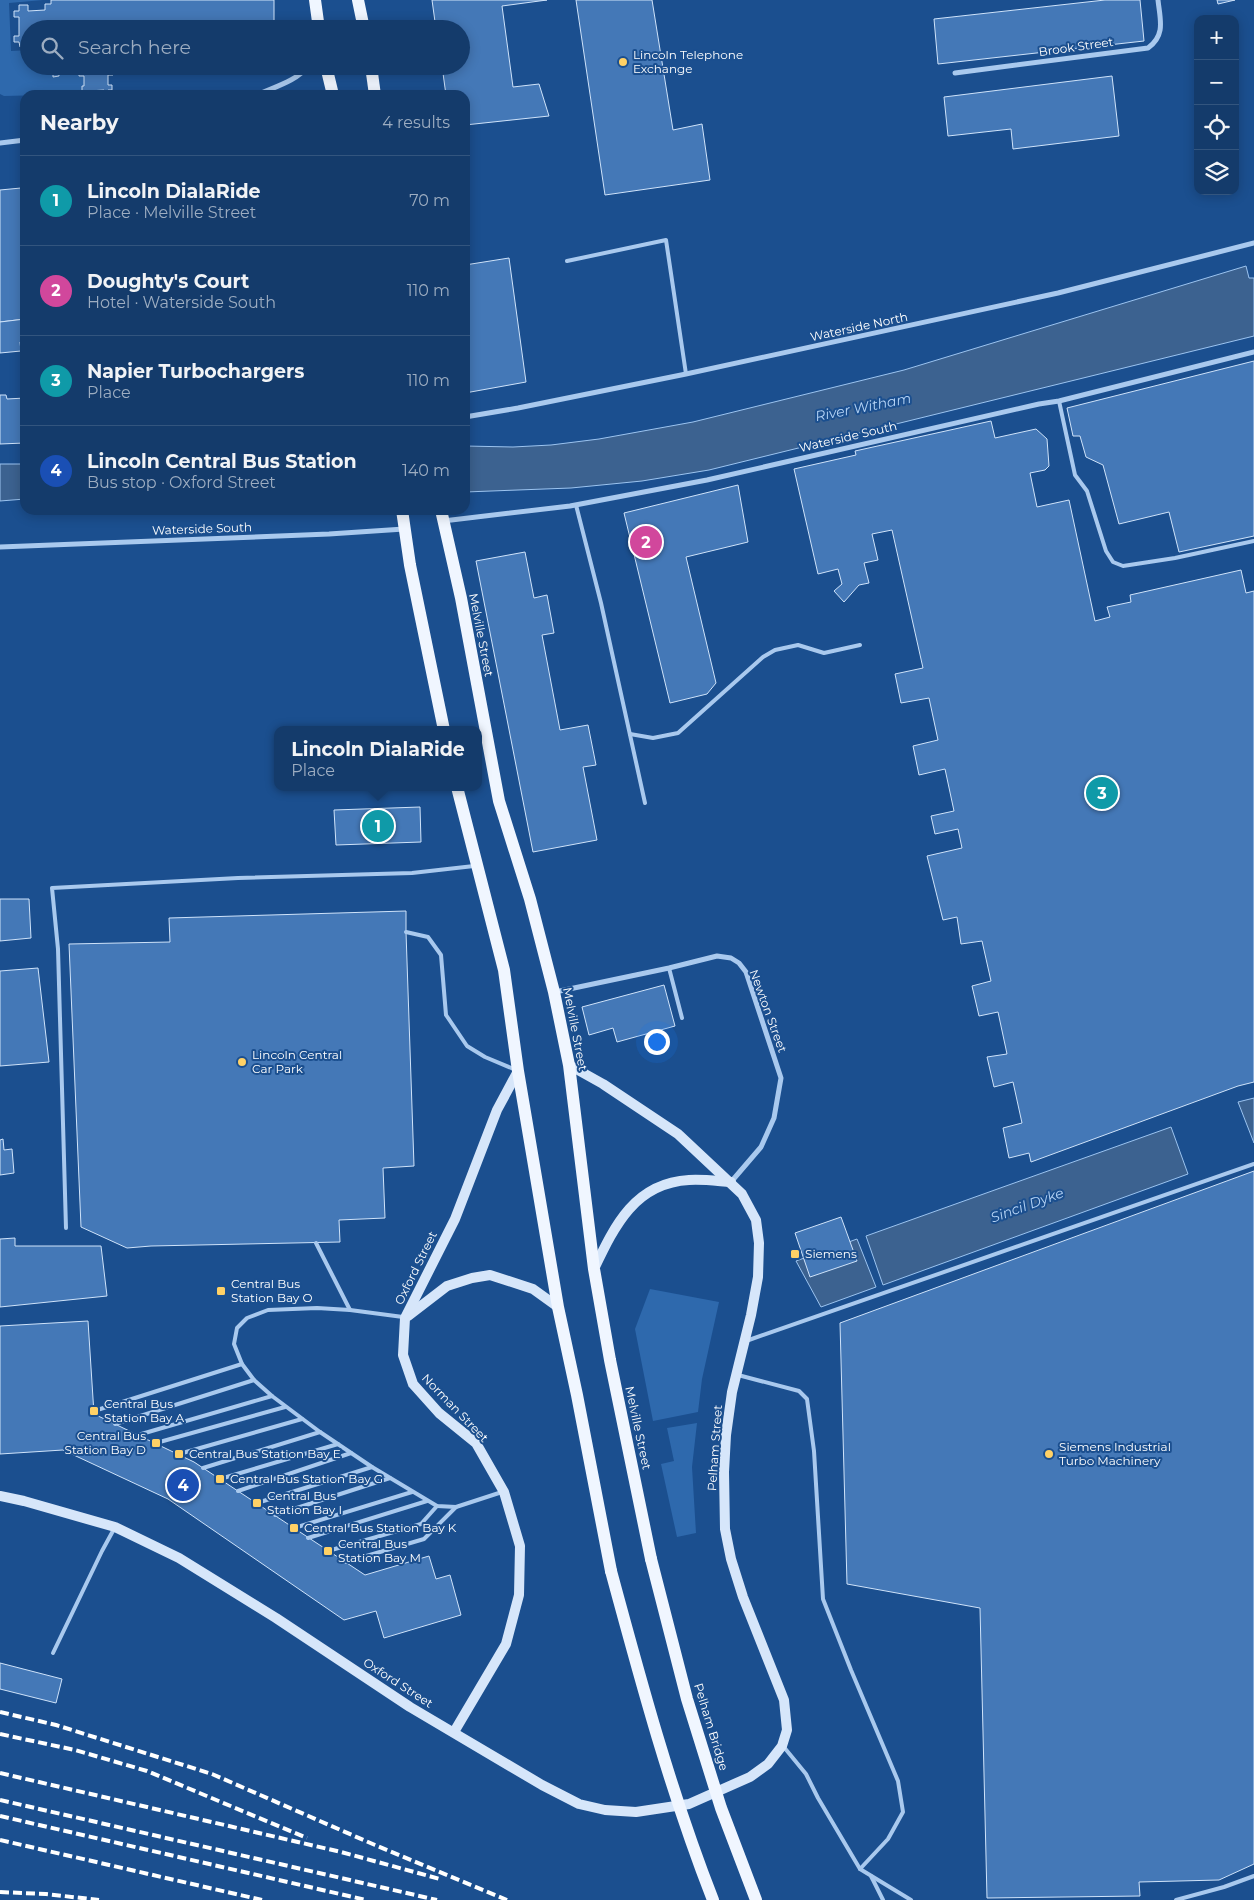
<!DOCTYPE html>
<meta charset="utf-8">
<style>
:root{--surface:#143b6b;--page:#1d4271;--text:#f1f3f6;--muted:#9dadc1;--line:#33557e;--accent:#e69b98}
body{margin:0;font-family:Montserrat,sans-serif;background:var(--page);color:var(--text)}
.controls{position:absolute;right:15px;top:15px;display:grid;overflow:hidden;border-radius:10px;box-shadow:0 2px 12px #0003}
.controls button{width:45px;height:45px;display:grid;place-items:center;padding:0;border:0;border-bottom:1px solid var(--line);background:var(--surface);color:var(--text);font:25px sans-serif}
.you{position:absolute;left:656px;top:1041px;width:18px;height:18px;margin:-12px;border:4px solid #fff;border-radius:50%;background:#1a73e8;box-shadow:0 0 0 8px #1a73e833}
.badge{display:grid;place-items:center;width:32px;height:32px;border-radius:50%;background:var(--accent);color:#fff;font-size:16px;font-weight:700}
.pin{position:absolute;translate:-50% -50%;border:2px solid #fff;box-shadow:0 1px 5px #0006}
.popup{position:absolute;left:274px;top:726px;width:208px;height:65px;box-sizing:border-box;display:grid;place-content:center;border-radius:10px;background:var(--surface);filter:drop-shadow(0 1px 4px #0005);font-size:16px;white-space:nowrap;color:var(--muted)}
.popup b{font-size:19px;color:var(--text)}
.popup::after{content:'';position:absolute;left:50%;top:100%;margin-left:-10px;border:10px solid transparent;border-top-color:var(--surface)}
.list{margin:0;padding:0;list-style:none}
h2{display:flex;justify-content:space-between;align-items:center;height:65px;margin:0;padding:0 20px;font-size:21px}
h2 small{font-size:16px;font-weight:400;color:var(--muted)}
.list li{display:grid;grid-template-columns:32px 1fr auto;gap:15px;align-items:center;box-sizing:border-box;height:90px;padding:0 20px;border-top:1px solid var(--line)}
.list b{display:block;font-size:19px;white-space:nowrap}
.list p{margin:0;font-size:16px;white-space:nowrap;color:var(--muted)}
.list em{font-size:16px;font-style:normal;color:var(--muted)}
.icon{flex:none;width:28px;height:28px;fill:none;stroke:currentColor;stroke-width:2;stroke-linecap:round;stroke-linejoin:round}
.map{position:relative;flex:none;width:1254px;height:1900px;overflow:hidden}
.search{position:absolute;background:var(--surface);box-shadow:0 2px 12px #0003;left:20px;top:20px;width:450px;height:55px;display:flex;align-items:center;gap:12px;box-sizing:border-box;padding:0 18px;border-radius:28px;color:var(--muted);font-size:19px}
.panel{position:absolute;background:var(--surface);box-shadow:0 2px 12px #0003;left:20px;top:90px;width:450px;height:425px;border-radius:15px}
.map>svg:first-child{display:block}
.green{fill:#2e69ad}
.water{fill:#3c6290;stroke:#9cc4f0}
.building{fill:#4478b7;stroke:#cfe3fa}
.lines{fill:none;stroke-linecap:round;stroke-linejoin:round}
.lane{stroke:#a9c9ee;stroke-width:4}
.street{stroke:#a9c9ee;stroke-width:5}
.secondary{stroke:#d6e6fa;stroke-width:10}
.primary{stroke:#f0f6ff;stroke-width:12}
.rail{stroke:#fff;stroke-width:4;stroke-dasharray:9 4;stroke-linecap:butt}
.primary-bridge{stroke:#f0f6ff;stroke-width:12}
.poi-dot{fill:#ffd166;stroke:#1b4f8f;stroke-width:2}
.labels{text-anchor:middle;stroke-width:4;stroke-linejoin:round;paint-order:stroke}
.street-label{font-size:12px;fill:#fff;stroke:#1b4f8f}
.poi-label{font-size:12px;fill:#fff;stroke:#1b4f8f;text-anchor:start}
.water-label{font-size:14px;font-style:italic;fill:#b5d3f5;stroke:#1b4f8f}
</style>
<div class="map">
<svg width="1254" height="1900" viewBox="0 0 1254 1900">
<rect width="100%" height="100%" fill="#1b4f8f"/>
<g class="green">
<polygon points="0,0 43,0 9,3 11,51 29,50 29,66 48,66 49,71 53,71 53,77 59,76 59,71 79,71 79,76 84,76 84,86 82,86 82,90 85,91 85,94 4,96 0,94"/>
<polygon points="650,1289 719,1302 702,1379 698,1412 653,1421 635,1329"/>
<polygon points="697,1423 692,1467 696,1533 677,1537 661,1464 674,1461 667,1428"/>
</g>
<g class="water">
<polygon points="1246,266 1249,278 1254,278 1254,336 709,470 642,481 571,488 465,492 465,446 513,447 551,445 599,439 693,422 904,370"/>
<polygon points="0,464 25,464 25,499 0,501"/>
<polygon points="1254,1098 1254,1143 1238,1102"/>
<polygon points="1171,1127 1188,1174 883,1285 866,1236"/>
<polygon points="857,1239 876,1287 821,1307 796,1261"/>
</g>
<g class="building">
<polygon points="51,0 274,0 274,29 29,29 29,47 20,47 19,42 14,42 14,36 19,36 19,17 14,17 14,11 19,11 19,5 28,5 28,11 45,10 45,4 51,4"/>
<polygon points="432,0 547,0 502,6 513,87 539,84 549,116 465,125 465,95 446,95 442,66 461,66 461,29 436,29"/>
<polygon points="576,0 652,0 673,130 702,124 710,180 605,195"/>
<polygon points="1105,0 1140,0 1144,41 938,64 934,19"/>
<polygon points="1217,0 1235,0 1218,4"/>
<polygon points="48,66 220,66 220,68 214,68 214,73 208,74 208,68 189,68 189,73 181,73 181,69 162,69 162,74 155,74 155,69 137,69 137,74 130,74 129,69 112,70 113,75 108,75 108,85 112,85 112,90 108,90 108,94 104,94 104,90 89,91 89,94 85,94 85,91 82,91 82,86 84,86 84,76 79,76 79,71 59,71 59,76 53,77 53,71 49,71"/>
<polygon points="1112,76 1119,136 1013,149 1011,129 948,136 944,97"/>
<polygon points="21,188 25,188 25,220"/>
<polygon points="21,188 25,220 25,319 0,322 0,190"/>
<polygon points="509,258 526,382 465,393 465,265"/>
<polygon points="25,319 25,341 20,342 21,351 0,353 0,322"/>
<polygon points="1254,361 1254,536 1179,552 1169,512 1119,524 1103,465 1086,457 1080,436 1073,436 1067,408"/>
<polygon points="0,395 6,395 7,399 25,398 25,443 0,444"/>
<polygon points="991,421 995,438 1036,429 1047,439 1049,466 1045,470 1030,473 1037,507 1069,500 1095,621 1110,617 1107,607 1131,602 1130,595 1241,570 1246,593 1254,591 1254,1082 1238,1086 1031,1162 1029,1153 1009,1158 1003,1128 1022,1123 1013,1082 994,1087 987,1057 1007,1054 998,1012 979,1016 972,986 991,981 982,941 961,944 957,917 943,920 927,856 962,848 958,829 935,834 931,816 954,811 945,769 919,775 913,746 938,740 929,698 901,703 895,674 923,668 892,530 872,534 878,560 864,563 869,583 859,585 844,602 834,591 842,584 838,569 818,574 794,469 856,455 855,451"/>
<polygon points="738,485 748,542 686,557 716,683 707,694 670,703 624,513"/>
<polygon points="525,552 534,598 547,595 554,633 542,635 560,730 588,725 596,765 583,767 597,840 533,852 476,561"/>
<polygon points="420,807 421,842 336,845 334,810"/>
<polygon points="0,899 29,899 31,938 0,941"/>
<polygon points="406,911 406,932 414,1166 383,1168 385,1218 339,1220 340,1242 151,1246 127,1248 81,1227 69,944 170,942 169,918"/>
<polygon points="38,968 49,1062 0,1066 0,971"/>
<polygon points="664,985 675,1026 617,1042 613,1028 589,1035 582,1007"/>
<polygon points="3,1139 4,1150 12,1149 14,1173 0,1175 0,1140"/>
<polygon points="1254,1171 1254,1864 1219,1880 1139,1882 1140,1896 987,1898 980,1608 847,1584 840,1323"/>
<polygon points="841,1217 857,1261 810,1277 795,1233"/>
<polygon points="15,1238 15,1246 101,1246 107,1296 0,1307 0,1239"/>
<polygon points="88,1321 94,1414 194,1462 365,1575 429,1556 436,1579 450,1575 461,1615 384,1638 376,1611 344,1620 168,1499 63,1450 0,1454 0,1326"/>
<polygon points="0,1663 62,1679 56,1703 0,1689"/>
</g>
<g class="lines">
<g class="lane">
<polyline points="567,261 666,240 686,374"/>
<polyline points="1059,401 1075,475 1087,491 1106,551 1113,562 1123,566 1175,558 1254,541"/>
<polyline points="576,505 601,603 645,803"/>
<polyline points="630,734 653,738 678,733 763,657 775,650 798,645 824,653 860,645"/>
<polyline points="406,932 428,937 441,955 446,1015 467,1046 485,1057 516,1070"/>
<polyline points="669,968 682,1018"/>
<polyline points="66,1228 58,949 52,888 238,878 412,873 474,866"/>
<polyline points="316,1243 350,1310"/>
<polyline points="403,1317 350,1310 317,1308 268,1310 247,1318 237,1328 234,1344 242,1364 254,1380 272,1396 320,1432 372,1467 437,1506 456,1507 502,1492"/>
<polyline points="746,1341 1254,1164"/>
<polyline points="738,1375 799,1391 807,1399 814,1451 823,1599 851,1670 898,1781 903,1812 888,1839 860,1869"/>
<polyline points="94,1411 242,1364"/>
<polyline points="115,1424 254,1380"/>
<polyline points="138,1435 272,1396"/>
<polyline points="156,1443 285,1407"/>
<polyline points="179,1454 302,1419"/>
<polyline points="203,1468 320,1432"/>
<polyline points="220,1479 338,1444"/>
<polyline points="238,1491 351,1453"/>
<polyline points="257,1503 372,1467"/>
<polyline points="275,1515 390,1478"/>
<polyline points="294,1528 412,1492"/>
<polyline points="308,1538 427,1501"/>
<polyline points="328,1551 421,1524 437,1506"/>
<polyline points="346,1562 424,1539 456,1507"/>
<polyline points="53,1653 102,1551 114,1529"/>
<polyline points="783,1746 806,1774 818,1798 860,1869 911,1900"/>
<polyline points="871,1876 883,1900"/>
<polyline points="1176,1900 1224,1887 1254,1876"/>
</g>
<g class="street">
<path d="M955 73 1148 48C1166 35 1160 19 1158 0"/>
<path d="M257 95C274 87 297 81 308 66"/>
<polyline points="0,143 25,140"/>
<polyline points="465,417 518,408 686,374 1058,293 1254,243"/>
<polyline points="443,521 570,506 707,480 1039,404 1059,401 1254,352"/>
<polyline points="0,547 329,534 404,529"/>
<polyline points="555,992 669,968 717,956 731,958 739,963 746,972 781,1078 774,1118 761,1147 731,1182"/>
</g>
<g class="secondary">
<path d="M594 1269C615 1225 635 1183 689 1180 702 1179 717 1181 731 1182"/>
<polyline points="408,1316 447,1286 472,1278 490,1275 533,1289 558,1307"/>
<polyline points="0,1496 24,1501 115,1527 179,1558 276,1618 410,1707 542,1785 579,1804 605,1810 636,1812 689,1804 750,1777 768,1764 782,1746 787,1730 784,1700 743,1597 731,1559 725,1529 724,1472 726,1435 732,1392 751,1315 758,1277 759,1243 756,1220 742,1194 678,1134 603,1084 569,1065"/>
<polyline points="454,1732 506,1644 519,1595 520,1546 504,1492 476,1443 439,1413 413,1384 403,1355 405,1318 455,1219 497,1110 518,1071"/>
</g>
<g class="primary">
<polyline points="315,0 319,29"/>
<polyline points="358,0 364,29"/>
<polyline points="326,66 333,95"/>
<polyline points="371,66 375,95"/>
<polyline points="402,510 410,565 444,730"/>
<polyline points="441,510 461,598 499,801 530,899 554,992 569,1065 594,1269 610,1360 651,1559"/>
<polyline points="457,787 504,970 518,1071 558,1307 577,1395 611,1571"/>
</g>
<g class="rail">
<polyline points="0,1712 56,1725 212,1774 375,1845 507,1900"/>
<polyline points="0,1734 75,1750 147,1771 307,1838"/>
<polyline points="0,1773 341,1852 440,1879"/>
<polyline points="0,1800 437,1900"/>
<polyline points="0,1816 366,1900"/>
<polyline points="0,1840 262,1900"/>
<polyline points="0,1892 46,1894 99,1900"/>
</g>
<g class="primary-bridge">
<polyline points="651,1559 687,1699 721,1808 756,1900"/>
<path d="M611 1571C641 1682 671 1793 713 1900"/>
</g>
</g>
<g class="poi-dot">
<circle cx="623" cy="62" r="5"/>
<circle cx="242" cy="1062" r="5"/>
<rect x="790" y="1249" width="10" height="10" rx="2.5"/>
<rect x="216" y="1286" width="10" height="10" rx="2.5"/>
<rect x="89" y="1406" width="10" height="10" rx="2.5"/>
<rect x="151" y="1438" width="10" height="10" rx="2.5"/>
<rect x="174" y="1449" width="10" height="10" rx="2.5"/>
<circle cx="1049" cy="1454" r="5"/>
<rect x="215" y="1474" width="10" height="10" rx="2.5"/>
<rect x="252" y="1498" width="10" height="10" rx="2.5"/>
<rect x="289" y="1523" width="10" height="10" rx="2.5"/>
<rect x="323" y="1546" width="10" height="10" rx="2.5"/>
</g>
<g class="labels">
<g class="street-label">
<text transform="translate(1076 47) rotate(-8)" y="4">Brook Street</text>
<text transform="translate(859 327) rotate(-12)" y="4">Waterside North</text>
<text transform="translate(848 437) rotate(-13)" y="4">Waterside South</text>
<text transform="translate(202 529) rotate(-2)" y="4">Waterside South</text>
<text transform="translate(481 635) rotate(79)" y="4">Melville Street</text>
<text transform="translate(768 1011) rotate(70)" y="4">Newton Street</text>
<text transform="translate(575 1029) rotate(79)" y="4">Melville Street</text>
<text transform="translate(416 1268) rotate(-64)" y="4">Oxford Street</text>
<text transform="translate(455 1408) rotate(46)" y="4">Norman Street</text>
<text transform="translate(638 1428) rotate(78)" y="4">Melville Street</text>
<text transform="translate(715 1448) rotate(-86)" y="4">Pelham Street</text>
<text transform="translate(398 1683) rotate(33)" y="4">Oxford Street</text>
<text transform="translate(711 1727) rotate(73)" y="4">Pelham Bridge</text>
</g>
<g class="poi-label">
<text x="633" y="59">Lincoln Telephone<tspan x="633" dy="14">Exchange</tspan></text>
<text x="252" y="1059">Lincoln Central<tspan x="252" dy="14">Car Park</tspan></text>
<text x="805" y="1258">Siemens</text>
<text x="231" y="1288">Central Bus<tspan x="231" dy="14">Station Bay O</tspan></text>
<text x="104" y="1408">Central Bus<tspan x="104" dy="14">Station Bay A</tspan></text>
<text x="146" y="1440" text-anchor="end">Central Bus<tspan x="146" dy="14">Station Bay D</tspan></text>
<text x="1059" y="1451">Siemens Industrial<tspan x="1059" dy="14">Turbo Machinery</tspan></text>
<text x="189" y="1458">Central Bus Station Bay E</text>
<text x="230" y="1483">Central Bus Station Bay G</text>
<text x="267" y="1500">Central Bus<tspan x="267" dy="14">Station Bay I</tspan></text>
<text x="304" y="1532">Central Bus Station Bay K</text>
<text x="338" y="1548">Central Bus<tspan x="338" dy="14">Station Bay M</tspan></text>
</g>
<g class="water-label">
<text transform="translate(863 407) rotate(-11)" y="5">River Witham</text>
<text transform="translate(1027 1205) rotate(-20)" y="5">Sincil Dyke</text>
</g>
</g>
</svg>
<div class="controls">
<button>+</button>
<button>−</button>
<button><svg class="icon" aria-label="locate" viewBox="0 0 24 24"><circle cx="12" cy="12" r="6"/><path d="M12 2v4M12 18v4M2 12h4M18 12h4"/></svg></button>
<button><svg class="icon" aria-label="layers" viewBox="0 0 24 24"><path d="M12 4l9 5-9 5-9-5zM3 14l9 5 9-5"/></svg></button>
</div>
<div class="you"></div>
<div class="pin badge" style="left:378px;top:826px;background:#0f9aa8">1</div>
<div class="popup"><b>Lincoln DialaRide</b>Place</div>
<div class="pin badge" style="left:646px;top:542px;background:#d1479c">2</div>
<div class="pin badge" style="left:1102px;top:793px;background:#0f9aa8">3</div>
<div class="pin badge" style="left:183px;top:1485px;background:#1a4fb4">4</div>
<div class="search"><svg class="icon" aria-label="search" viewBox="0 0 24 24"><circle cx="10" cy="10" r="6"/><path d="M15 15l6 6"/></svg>Search here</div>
<section class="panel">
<h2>Nearby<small>4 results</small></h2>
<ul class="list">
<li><span class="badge" style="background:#0f9aa8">1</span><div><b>Lincoln DialaRide</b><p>Place · Melville Street</p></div><em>70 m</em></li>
<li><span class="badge" style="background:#d1479c">2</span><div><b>Doughty's Court</b><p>Hotel · Waterside South</p></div><em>110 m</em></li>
<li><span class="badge" style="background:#0f9aa8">3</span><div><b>Napier Turbochargers</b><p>Place</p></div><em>110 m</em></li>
<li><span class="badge" style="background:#1a4fb4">4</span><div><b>Lincoln Central Bus Station</b><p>Bus stop · Oxford Street</p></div><em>140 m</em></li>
</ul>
</section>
</div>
